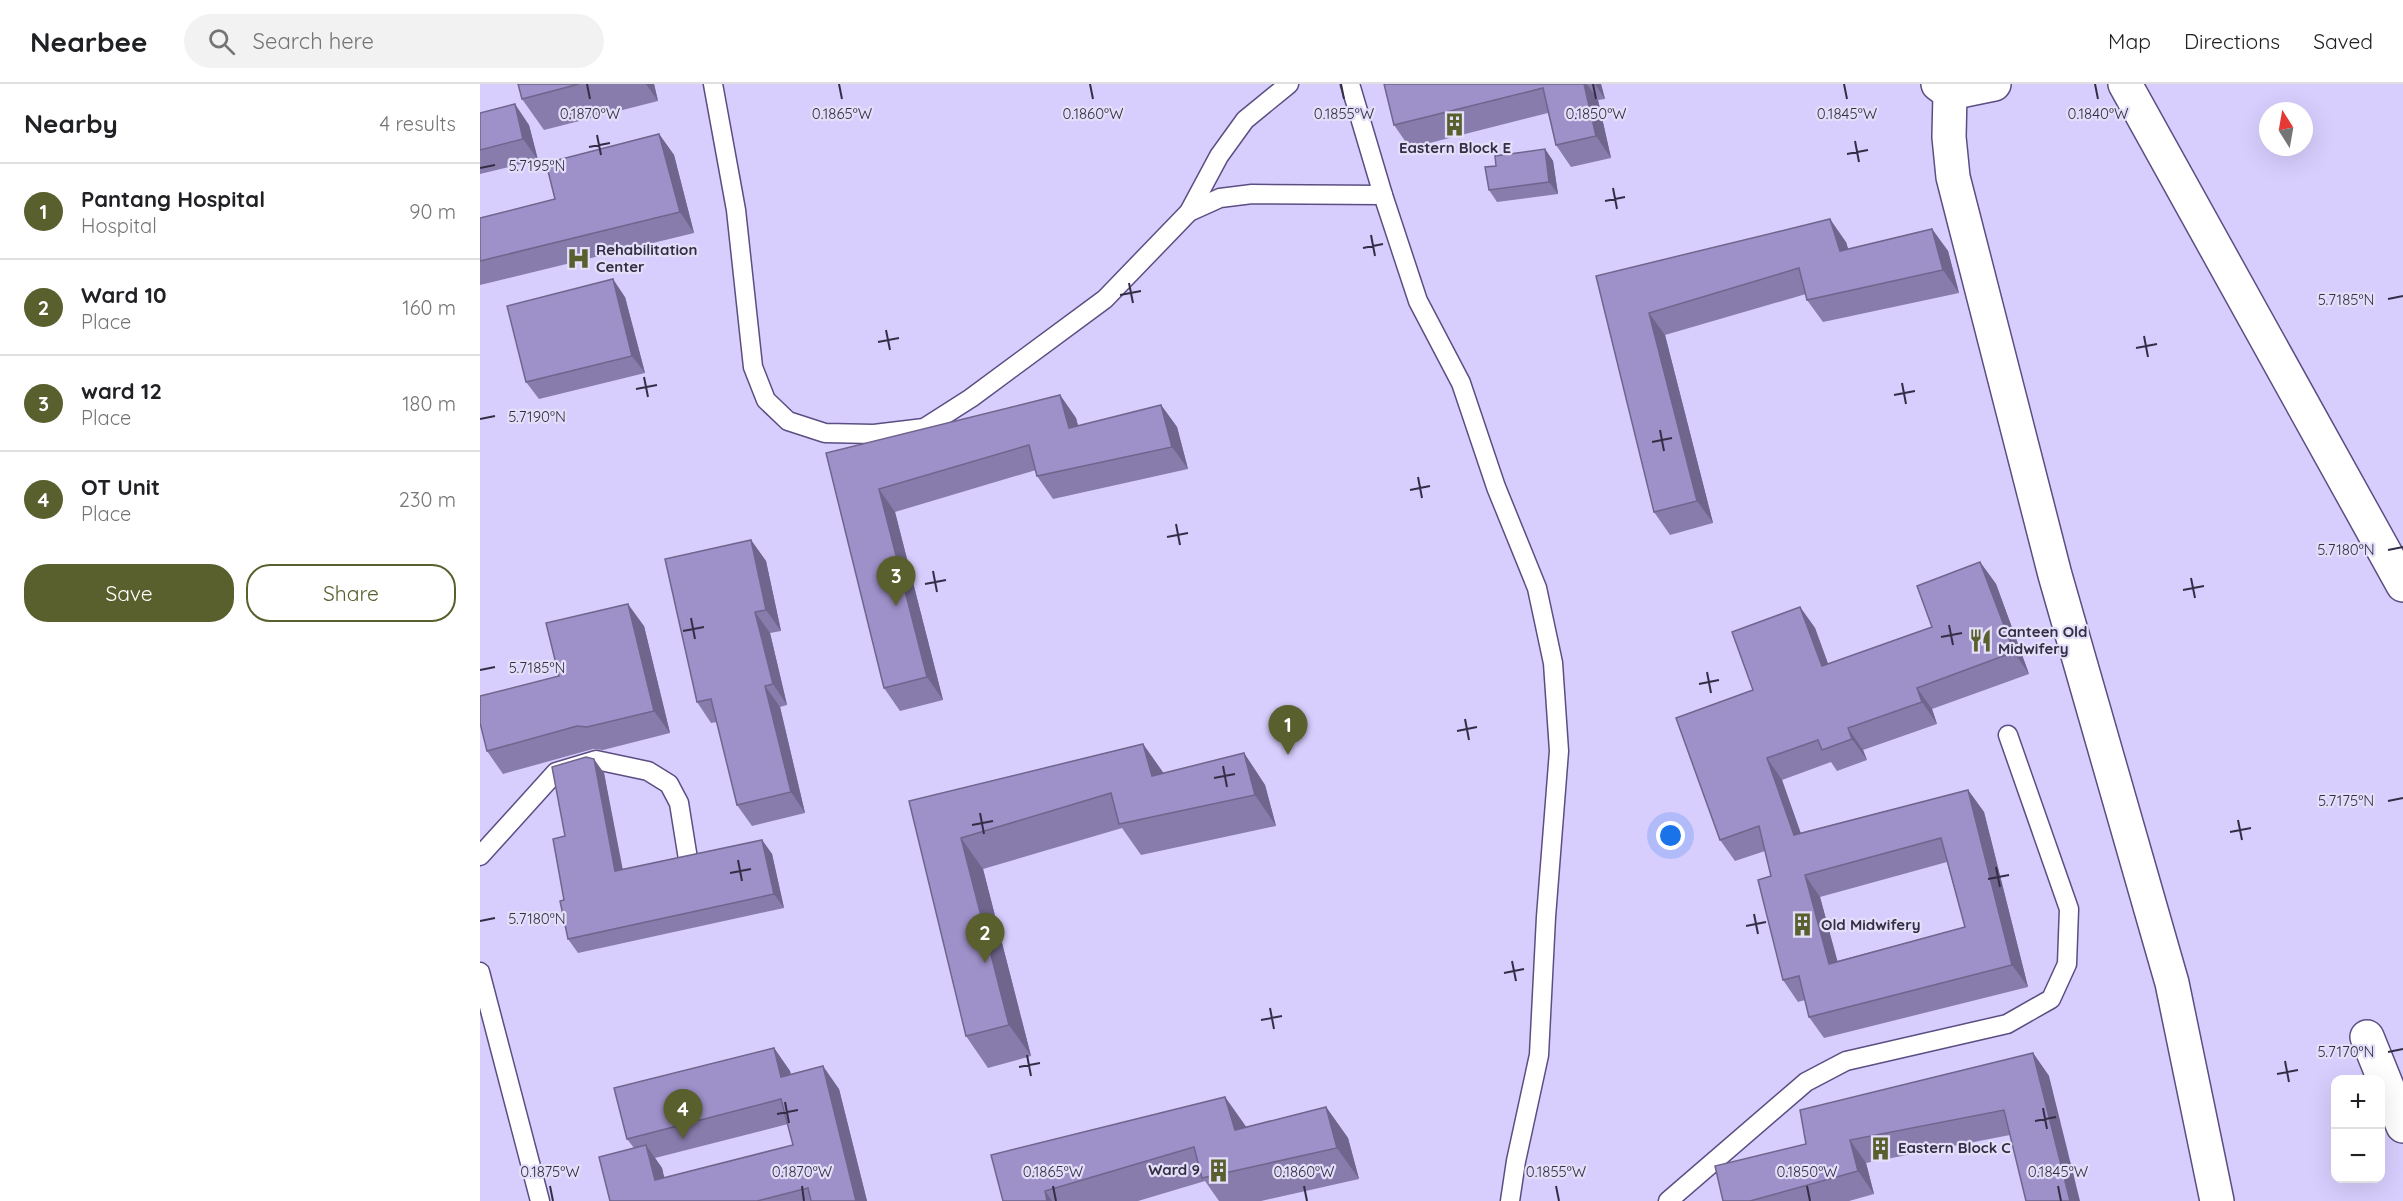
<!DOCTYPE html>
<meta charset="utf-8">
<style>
:root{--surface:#fff;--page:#f2f2f2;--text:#202124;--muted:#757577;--line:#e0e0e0;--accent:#595f2d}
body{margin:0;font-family:Quicksand,sans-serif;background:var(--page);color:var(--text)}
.controls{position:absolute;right:18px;bottom:18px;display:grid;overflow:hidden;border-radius:12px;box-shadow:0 6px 24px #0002}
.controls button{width:54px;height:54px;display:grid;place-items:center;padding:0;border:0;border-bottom:2px solid var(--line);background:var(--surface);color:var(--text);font:30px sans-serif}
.compass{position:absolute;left:1779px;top:18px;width:54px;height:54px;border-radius:50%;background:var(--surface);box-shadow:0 6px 24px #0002;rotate:349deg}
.you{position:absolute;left:1191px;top:752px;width:21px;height:21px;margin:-15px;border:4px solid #fff;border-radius:50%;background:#1a73e8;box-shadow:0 0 0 9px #1a73e833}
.badge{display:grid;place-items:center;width:39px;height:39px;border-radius:50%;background:var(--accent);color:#fff;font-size:20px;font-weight:700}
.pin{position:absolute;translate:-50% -50px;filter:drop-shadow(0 2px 3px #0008)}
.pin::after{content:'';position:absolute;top:32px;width:21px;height:18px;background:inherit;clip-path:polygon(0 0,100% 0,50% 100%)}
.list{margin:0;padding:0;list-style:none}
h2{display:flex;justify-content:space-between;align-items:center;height:78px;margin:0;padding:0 24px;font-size:26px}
h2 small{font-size:20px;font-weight:400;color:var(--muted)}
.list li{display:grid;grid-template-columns:39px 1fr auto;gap:18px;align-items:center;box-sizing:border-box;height:96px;padding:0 24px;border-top:2px solid var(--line)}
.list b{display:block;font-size:22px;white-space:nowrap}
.list p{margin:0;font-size:20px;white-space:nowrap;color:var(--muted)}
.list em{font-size:20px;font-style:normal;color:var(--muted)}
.actions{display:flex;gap:12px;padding:18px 24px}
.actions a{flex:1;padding:14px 0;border:2px solid var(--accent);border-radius:24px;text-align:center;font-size:21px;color:var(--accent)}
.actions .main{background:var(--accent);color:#fff}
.icon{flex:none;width:33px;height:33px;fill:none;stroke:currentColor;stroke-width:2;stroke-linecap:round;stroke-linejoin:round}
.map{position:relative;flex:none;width:1923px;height:1117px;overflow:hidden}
header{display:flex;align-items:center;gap:36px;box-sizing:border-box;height:84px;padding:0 30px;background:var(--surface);border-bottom:2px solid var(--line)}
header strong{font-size:28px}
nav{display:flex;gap:33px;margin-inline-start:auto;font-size:21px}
.search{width:420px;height:54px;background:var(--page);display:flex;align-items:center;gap:15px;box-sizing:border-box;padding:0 21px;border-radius:33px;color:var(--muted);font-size:22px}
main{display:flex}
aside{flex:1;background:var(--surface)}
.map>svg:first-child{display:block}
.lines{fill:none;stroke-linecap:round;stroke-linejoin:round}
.service-casing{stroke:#5c4e82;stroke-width:21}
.minor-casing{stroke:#5c4e82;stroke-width:36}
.service{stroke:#fff;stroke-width:18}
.minor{stroke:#fff;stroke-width:33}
.wall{fill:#887cad;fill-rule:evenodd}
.shaded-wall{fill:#6f658d}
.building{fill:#9e90c9;stroke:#6f658d;stroke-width:1.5;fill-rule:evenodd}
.ticks{fill:none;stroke:#332e45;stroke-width:2}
.labels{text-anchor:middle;stroke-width:4.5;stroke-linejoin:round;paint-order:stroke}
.poi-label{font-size:15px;font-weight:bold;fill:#332e45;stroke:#e4dff8;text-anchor:start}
.ticks-label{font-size:15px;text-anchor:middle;fill:#332e45;stroke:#e4dff8;stroke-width:4.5;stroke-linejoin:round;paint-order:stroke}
</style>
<header>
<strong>Nearbee</strong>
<div class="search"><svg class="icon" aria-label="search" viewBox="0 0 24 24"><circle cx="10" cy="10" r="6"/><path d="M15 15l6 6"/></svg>Search here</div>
<nav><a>Map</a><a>Directions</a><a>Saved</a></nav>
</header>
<main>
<aside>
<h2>Nearby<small>4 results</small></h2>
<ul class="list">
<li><span class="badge">1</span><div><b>Pantang Hospital</b><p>Hospital</p></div><em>90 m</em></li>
<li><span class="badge">2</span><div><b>Ward 10</b><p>Place</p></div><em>160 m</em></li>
<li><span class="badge">3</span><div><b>ward 12</b><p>Place</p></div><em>180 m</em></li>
<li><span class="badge">4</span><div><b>OT Unit</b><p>Place</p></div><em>230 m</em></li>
</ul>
<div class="actions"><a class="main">Save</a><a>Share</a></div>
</aside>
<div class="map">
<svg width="1923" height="1117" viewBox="0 0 1923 1117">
<rect width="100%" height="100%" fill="#d8cefe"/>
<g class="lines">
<defs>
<g id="service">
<polyline points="233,0 256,126 273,283 286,316 308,337 345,349 394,350 444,344 491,314 625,215 709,128 740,114 772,110 903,111"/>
<polyline points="870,0 903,111 938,217 981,299 1016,403 1057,504 1073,579 1079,667 1066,833 1059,971 1036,1077 1030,1117"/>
<polyline points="709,128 739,72 765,36 809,0"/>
<polyline points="0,772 76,688 116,676 168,687 189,700 199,719 208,775"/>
<polyline points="0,888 60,1117"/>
<polyline points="1188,1117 1326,998 1366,977 1527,940 1571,915 1587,880 1589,825 1528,651"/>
</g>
<g id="minor">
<polyline points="1458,0 1470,9 1469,53 1473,93 1575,491 1692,899 1737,1117"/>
<polyline points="1645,0 1923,501"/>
<polyline points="1470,9 1514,0"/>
<polyline points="1887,953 1923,1042"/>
</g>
</defs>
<use href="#service" class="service-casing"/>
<use href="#minor" class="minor-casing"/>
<use href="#service" class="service"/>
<use href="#minor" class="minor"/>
</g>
<g class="wall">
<polygon points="38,0 174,0 178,17 64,46 42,15"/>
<polygon points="904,0 1121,0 1125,15 1118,16 1131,74 1091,83 1076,61 1068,29 930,64 914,41"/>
<polygon points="0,29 49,41 58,76 0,90"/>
<polygon points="179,50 194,71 214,149 0,201 0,134 75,115"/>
<polygon points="1065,65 1073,77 1078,110 1017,118 1009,106 1016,82"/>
<polygon points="1452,145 1468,167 1479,209 1343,238 1327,216 1326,210 1185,251 1233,439 1190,451 1174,428 1116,192 1366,158 1368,165"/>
<polygon points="145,213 165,289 59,315 46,298"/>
<polygon points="580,311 596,334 598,342 681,321 697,343 708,385 573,415 557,392 556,386 415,428 463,616 420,627 404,604 346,369"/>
<polygon points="271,456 286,477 301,547 290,549 307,621 300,623 325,729 272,742 257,721 237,638 231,639 217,618"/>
<path d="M1500 478 1516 500 1549 590 1452 625 1457 640 1383 666 1387 676 1357 687 1351 678 1302 696 1320 749 1488 706 1504 728 1548 903 1344 954 1329 933 1325 916 1318 918 1303 896 1291 792 1285 767 1255 777 1240 756 1273 606 1320 523 1335 544 1348 580 1452 543ZM1467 778 1485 843 1357 877 1340 813Z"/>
<polygon points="164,542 190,649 123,666 113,665 23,690 7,667 79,592"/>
<polygon points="663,660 683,689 764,669 785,701 796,742 661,771 642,744 503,785 551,972 508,984 486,952 429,717"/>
<polygon points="124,689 142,786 282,756 292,770 304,824 98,869 88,855 84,816 85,752"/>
<path d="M294 964 310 987 311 991 359 1005 387 1117H130L154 1064 147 1055ZM308 1040 313 1061 184 1094 182 1084 175 1074Z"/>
<polygon points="1553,969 1569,992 1530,1051 1386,1079 1394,1110 1369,1117 1243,1117"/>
<polygon points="745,1013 766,1043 846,1023 868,1054 879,1095 781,1117 739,1117 725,1097 658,1117 523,1117"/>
</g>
<g class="shaded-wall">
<polygon points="166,0 174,0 178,17"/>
<polygon points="1104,0 1107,0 1118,16 1131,74 1116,52"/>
<polygon points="1115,0 1121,0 1125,15"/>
<polygon points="35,20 49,41 58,76 43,55"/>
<polygon points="179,50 194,71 214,149 200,128"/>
<polygon points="1065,65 1073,77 1078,110 1069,98"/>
<polygon points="1350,135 1366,158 1376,190 1360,167"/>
<polygon points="1452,145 1468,167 1479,209 1463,186"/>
<polygon points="133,195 145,213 165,289 152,272"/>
<polygon points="1169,229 1185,251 1233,439 1217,417"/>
<polygon points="580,311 596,334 605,367 589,344"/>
<polygon points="681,321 697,343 708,385 692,363"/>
<polygon points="399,405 415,428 463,616 447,593"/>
<polygon points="271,456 286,477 301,547 286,526"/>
<polygon points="1500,478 1516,500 1549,590 1534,568"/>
<polygon points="148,520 164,542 190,649 174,627"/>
<polygon points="1320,523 1335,544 1357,604 1342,582"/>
<polygon points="275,528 290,549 307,621 293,600"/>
<polygon points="285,602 300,623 325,729 311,708"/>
<polygon points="1437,604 1452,625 1457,640 1442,618"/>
<polygon points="1368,644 1383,666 1387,676 1372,655"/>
<polygon points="663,660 685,691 672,692"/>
<polygon points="764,669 785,701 796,742 775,711"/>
<polygon points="1287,674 1302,696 1329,772 1314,751"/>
<polygon points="114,675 124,689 146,802 135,787"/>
<polygon points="1488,706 1504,728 1548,903 1532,881"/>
<polygon points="481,754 503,785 551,972 529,941"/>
<polygon points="282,756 292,770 304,824 294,810"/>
<polygon points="1325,791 1340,813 1364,901 1349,880"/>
<polygon points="294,964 310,987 317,1016 301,993"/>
<polygon points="1553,969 1569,992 1600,1117 1590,1117"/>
<polygon points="343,982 359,1005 387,1117 376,1117"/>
<polygon points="745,1013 767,1044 755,1046"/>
<polygon points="846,1023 868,1054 879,1095 857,1064"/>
<polygon points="1370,1056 1386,1079 1394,1110 1378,1087"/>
<polygon points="166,1061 182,1084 190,1117 175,1096"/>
<polygon points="565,1107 572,1117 567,1117"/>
</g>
<g class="building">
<polygon points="38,0 99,0 42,15"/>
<polygon points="904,0 1104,0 1116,52 1076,61 1063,4 914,41"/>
<polygon points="35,20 43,55 0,66 0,29"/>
<polygon points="179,50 200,128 0,177 0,134 75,115 66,79"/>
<polygon points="1065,65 1069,98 1009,106 1005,83 1016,82 1015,72"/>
<polygon points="1350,135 1360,167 1452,145 1463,186 1327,216 1319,184 1169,229 1217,417 1174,428 1116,192"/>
<polygon points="133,195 152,272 46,298 27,222"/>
<polygon points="580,311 589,344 681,321 692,363 557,392 549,361 399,405 447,593 404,604 346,369"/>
<polygon points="271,456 286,526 275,528 293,600 285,602 311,708 257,721 231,615 217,618 185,475"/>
<path d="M1500 478 1534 568 1437 604 1442 618 1368 644 1372 655 1342 666 1338 656 1287 674 1314 751 1488 706 1532 881 1329 933 1319 892 1303 896 1278 796 1291 792 1279 742 1240 756 1196 634 1273 606 1252 548 1320 523 1342 582 1452 543 1437 502ZM1461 754 1485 843 1349 880 1325 791Z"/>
<polygon points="148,520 174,627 107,643 97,642 7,667 0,639 0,612 79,592 66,539"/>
<polygon points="663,660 672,692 764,669 775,711 639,740 631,709 481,754 529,941 486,952 429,717"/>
<polygon points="106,673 114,675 135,787 282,756 294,810 88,855 80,817 84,816 73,755 85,752 72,683"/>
<polygon points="294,964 301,993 343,982 376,1117 331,1117 328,1104 277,1117 130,1117 119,1073 166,1061 175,1096 313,1061 301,1015 147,1055 134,1004"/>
<polygon points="1553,969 1590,1117 1546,1117 1524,1026 1370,1056 1378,1087 1270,1117 1243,1117 1235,1082 1326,1060 1320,1026"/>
<polygon points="745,1013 755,1046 846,1023 857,1064 722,1094 714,1063 565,1107 567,1117 523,1117 511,1071"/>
</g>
<path class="ticks" d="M107 0 110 15M359 0 362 15M610 0 613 15M861 0 864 15M1113 0 1116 15M1364 0 1367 15M1615 0 1618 15M117 51 121 71M1375 57 1379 78M109 63 130 59M1367 70 1388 66M0 84 15 81M1133 104 1137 125M1125 117 1145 113M891 151 895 172M883 164 903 160M649 199 653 219M640 211 661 207M1908 215 1923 212M406 246 410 266M1664 252 1668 273M398 258 419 254M1656 264 1677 260M164 293 168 313M1422 299 1426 320M156 305 177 301M1414 311 1435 307M0 335 15 332M1180 346 1184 367M1172 358 1192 354M938 393 942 414M930 406 950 402M696 440 700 461M687 453 708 449M1908 466 1923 463M453 487 457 508M1711 494 1715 514M445 500 466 496M1703 506 1724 502M211 534 215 555M1469 541 1473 561M203 547 224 543M1461 553 1482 549M0 586 15 583M1227 588 1231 609M1219 600 1239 596M985 635 989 656M977 647 997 643M743 682 747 703M734 694 755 690M1908 717 1923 714M500 729 504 750M1758 736 1762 756M492 741 513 737M1750 748 1771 744M258 776 262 797M1516 783 1520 803M250 789 271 785M1508 795 1529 791M1274 830 1278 850M0 837 15 834M1266 842 1286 838M1032 877 1036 897M1024 889 1044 885M790 924 794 945M781 936 802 932M1908 968 1923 965M547 971 551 992M1805 977 1809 998M539 983 560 979M1797 990 1818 986M305 1018 309 1039M1563 1024 1567 1045M297 1030 318 1026M1555 1037 1576 1033M70 1102 73 1117M322 1102 324 1117M573 1102 576 1117M824 1102 827 1117M1076 1102 1079 1117M1327 1102 1330 1117M1578 1102 1581 1117"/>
<defs>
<symbol id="building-bare" viewBox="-9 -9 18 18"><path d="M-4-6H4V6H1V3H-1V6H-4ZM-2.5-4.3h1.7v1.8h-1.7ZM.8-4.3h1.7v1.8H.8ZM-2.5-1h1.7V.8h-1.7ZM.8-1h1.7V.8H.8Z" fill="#595f2d" stroke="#e4dff8" stroke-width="2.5" paint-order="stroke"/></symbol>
<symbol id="hospital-bare" viewBox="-9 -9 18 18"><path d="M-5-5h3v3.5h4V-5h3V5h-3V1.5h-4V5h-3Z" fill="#595f2d" stroke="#e4dff8" stroke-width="2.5" paint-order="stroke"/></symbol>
<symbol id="restaurant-bare" viewBox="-9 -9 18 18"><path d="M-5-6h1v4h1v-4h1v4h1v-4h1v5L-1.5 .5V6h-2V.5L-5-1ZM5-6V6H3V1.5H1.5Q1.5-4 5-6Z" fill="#595f2d" stroke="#e4dff8" stroke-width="2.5" paint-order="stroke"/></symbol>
</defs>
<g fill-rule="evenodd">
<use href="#building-bare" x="958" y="24" width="33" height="33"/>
<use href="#hospital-bare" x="82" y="158" width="33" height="33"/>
<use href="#restaurant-bare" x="1484" y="540" width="33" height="33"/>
<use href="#building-bare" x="1306" y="824" width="33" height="33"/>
<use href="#building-bare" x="1384" y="1048" width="33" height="33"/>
<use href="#building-bare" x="722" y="1070" width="33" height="33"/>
</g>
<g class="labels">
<g class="poi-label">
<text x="975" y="69" text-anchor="middle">Eastern Block E</text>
<text x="116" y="171">Rehabilitation<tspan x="116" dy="17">Center</tspan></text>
<text x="1518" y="553">Canteen Old<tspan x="1518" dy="17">Midwifery</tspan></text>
<text x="1341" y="846">Old Midwifery</text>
<text x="1418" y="1069">Eastern Block C</text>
<text x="720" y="1091" text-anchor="end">Ward 9</text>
</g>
</g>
<g class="ticks-label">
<text x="110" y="35">0.1870°W</text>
<text x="362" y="35">0.1865°W</text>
<text x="613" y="35">0.1860°W</text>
<text x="1116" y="35">0.1850°W</text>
<text x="1618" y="35">0.1840°W</text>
<text x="864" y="35">0.1855°W</text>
<text x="1367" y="35">0.1845°W</text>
<text x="57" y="87">5.7195°N</text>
<text x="1866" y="221">5.7185°N</text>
<text x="57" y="338">5.7190°N</text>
<text x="1866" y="471">5.7180°N</text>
<text x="57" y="589">5.7185°N</text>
<text x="1866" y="722">5.7175°N</text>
<text x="57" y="840">5.7180°N</text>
<text x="1866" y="973">5.7170°N</text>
<text x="70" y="1093">0.1875°W</text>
<text x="322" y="1093">0.1870°W</text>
<text x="573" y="1093">0.1865°W</text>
<text x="824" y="1093">0.1860°W</text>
<text x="1076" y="1093">0.1855°W</text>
<text x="1327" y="1093">0.1850°W</text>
<text x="1578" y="1093">0.1845°W</text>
</g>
</svg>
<div class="controls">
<button>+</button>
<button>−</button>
</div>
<svg class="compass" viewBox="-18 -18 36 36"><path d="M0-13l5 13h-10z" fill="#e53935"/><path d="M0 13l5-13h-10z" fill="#757577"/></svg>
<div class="you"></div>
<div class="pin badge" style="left:808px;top:671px">1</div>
<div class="pin badge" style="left:505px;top:879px">2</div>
<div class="pin badge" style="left:416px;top:522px">3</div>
<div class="pin badge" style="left:203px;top:1055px">4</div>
</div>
</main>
